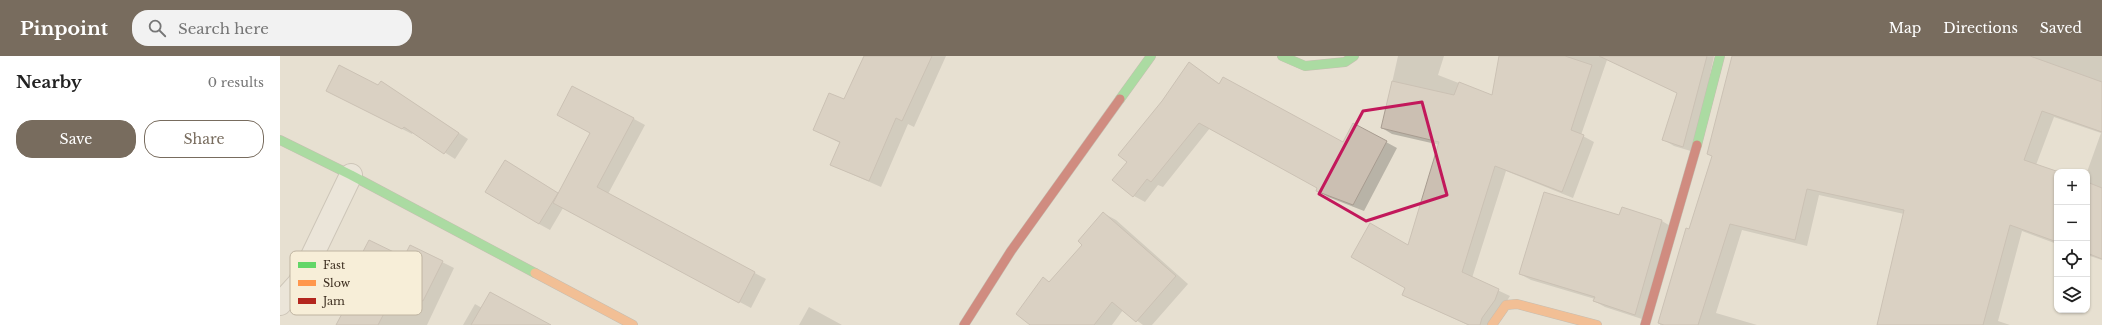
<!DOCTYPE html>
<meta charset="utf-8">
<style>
:root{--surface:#fff;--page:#f2f2f2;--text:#222;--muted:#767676;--line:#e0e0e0;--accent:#786c5e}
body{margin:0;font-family:"Libre Baskerville",serif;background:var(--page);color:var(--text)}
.controls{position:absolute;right:12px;bottom:12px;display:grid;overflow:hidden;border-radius:8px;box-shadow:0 1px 3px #0004}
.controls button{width:36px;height:36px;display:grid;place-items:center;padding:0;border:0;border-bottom:1px solid var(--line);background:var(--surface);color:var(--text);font:20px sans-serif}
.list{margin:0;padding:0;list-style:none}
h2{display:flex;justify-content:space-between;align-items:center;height:52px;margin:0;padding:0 16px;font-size:17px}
h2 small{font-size:13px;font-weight:400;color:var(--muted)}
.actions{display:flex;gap:8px;padding:12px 16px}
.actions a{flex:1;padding:9px 0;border:1px solid var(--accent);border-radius:16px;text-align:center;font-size:14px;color:var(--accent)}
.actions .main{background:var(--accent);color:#fff}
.icon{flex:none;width:22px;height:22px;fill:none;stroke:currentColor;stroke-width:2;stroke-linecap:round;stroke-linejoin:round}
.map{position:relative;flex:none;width:1822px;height:269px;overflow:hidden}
header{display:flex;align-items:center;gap:24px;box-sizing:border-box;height:56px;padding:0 20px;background:var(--accent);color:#fff}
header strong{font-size:19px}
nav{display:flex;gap:22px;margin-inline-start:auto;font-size:14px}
.search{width:280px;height:36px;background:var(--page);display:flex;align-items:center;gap:10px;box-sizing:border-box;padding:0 14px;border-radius:16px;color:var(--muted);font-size:15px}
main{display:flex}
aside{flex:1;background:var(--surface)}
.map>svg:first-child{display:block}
.shadow{fill:#0003}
.building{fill:#cbbfb2;stroke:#a89c90}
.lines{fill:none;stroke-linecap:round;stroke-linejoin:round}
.street-casing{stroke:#ada599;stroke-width:24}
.fast-casing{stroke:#9c958a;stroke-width:10}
.slow-casing{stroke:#9c958a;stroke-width:10}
.jam-casing{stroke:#9c958a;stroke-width:10}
.street{stroke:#efebe3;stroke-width:22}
.fast{stroke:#63d668;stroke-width:9}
.slow{stroke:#ff974d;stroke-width:9}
.jam{stroke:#b3261e;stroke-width:9}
.marked{fill:none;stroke:#c2185b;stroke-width:3;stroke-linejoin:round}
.key{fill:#f7eed8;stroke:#bfb4a1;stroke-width:1}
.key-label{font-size:11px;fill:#3d2e20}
</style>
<header>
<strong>Pinpoint</strong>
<div class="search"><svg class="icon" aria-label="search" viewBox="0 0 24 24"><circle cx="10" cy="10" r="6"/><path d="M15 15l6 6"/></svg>Search here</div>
<nav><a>Map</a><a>Directions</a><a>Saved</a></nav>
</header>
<main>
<aside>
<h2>Nearby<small>0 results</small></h2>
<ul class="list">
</ul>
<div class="actions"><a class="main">Save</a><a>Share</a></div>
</aside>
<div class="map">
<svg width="1822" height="269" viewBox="0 0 1822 269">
<rect width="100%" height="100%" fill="#e7e0d1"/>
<g class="shadow">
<polygon points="585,0 666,0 634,71 628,68 601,131 551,109 560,87 534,74 565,45"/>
<polygon points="1118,0 1164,0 1158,19 1212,40 1220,0 1434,0 1414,96 1394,90 1384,84 1398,37 1327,4 1301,79 1314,86 1293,142 1226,115 1192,222 1230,240 1212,269 1188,269 1123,239 1126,232 1129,190 1160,89 1112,78 1102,72"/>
<polygon points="1464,0 1822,0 1822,204 1807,199 1807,116 1821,77 1774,61 1756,109 1777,116 1777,188 1742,175 1718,265 1730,269 1598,269 1624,158 1539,139 1527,190 1462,174 1436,257 1477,269 1380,269 1407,173 1410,174"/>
<polygon points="909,7 940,28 1064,88 1106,86 1117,92 1084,155 1048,141 1037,134 1038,132 930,72 883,131 878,129 865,146 854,140 848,106 882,46"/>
<polygon points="111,32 188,83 175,103 133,76 132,78 57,40"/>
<polygon points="354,63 365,69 328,138 486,223 471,252 283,152 270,174 259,168 236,111 279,138"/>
<polygon points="823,157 836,164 908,228 872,269 863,269 843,254 832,269 749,269 763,223 770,226 804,189"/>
<polygon points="1340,161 1382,165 1392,171 1365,264 1325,251 1314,245 1315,243 1251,224 1240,218"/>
<polygon points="125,203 162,206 174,212 147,269 57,269"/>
<polygon points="195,248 202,252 268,269 183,269"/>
<polygon points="529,251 562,269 519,269"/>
</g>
<g class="building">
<polygon points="584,0 652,0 622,65 616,62 589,125 550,109 560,86 533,74 549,37 564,43"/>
<polygon points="1219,0 1285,0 1312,9 1291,74 1304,79 1282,136 1215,110 1182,216 1219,233 1215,244 1202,262 1200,269 1189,269 1122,239 1125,232 1071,201 1090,167 1128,189 1159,86 1101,72 1112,25 1174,39 1179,26 1212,39"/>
<polygon points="1319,0 1427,0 1403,91 1382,84 1397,37"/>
<polygon points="1452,0 1750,0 1822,26 1822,76 1762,55 1744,104 1779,116 1777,116 1777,186 1730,169 1703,269 1597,269 1624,154 1527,133 1515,184 1450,168 1418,269 1384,269 1378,267 1406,172 1409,173 1432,100 1427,98"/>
<polygon points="909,6 939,28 943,21 1063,86 1073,67 1107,85 1073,149 1036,135 1037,132 919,67 871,126 867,123 853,141 832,124 847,106 838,99 882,45"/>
<polygon points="59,9 98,29 101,25 179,77 164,98 124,71 122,73 46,35"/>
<polygon points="292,30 354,62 317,131 475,216 459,247 273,147 310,77 277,59"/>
<polygon points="225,104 278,137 259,168 205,136"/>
<polygon points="1807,126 1822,132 1822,203 1807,197"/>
<polygon points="1264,136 1339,159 1342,151 1382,164 1355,259 1313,245 1315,241 1239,218"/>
<polygon points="823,156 896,220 856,266 832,246 814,269 750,269 736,258 763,221 769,226 802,189 798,185"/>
<polygon points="89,184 124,201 130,189 163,205 143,245 117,232 98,269 56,269 84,216 75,211"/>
<polygon points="210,236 271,269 191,269"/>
</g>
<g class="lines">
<defs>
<polyline id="street" points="0,248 19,227 71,119"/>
<g id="fast">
<polyline points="1002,0 1025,10 1065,6 1074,0"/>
<polyline points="840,43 871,0"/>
<polyline points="0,84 71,119 255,217"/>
<polyline points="1417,89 1440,0"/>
</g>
<g id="slow">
<polyline points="255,217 353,269"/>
<polyline points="1212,269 1226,249 1237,248 1317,269"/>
</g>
<g id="jam">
<polyline points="684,269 731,195 840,43"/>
<polyline points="1365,269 1417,89"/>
</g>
</defs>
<use href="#street" class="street-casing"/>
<use href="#fast" class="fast-casing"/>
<use href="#slow" class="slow-casing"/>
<use href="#jam" class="jam-casing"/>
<use href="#street" class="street"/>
<use href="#fast" class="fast"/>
<use href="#slow" class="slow"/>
<use href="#jam" class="jam"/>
</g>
<path d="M0 0H1822V269H0ZM1142 46 1167 139 1086 165 1039 138 1083 55Z" fill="#e7e0d1" fill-opacity=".55" fill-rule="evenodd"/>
<path class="marked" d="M1142 46 1167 139 1086 165 1039 138 1083 55Z"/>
<rect x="10" y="195" width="132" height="64" rx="6" class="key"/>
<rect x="18" y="206" width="18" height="6" fill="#63d668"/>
<rect x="18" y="224" width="18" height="6" fill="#ff974d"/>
<rect x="18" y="242" width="18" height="6" fill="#b3261e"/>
<g class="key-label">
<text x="43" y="213">Fast</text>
<text x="43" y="231">Slow</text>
<text x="43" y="249">Jam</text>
</g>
</svg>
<div class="controls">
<button>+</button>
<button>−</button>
<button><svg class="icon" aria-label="locate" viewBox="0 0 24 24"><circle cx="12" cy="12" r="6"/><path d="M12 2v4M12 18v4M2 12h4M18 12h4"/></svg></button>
<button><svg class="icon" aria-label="layers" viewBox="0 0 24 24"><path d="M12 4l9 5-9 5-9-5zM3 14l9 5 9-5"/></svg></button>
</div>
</div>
</main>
